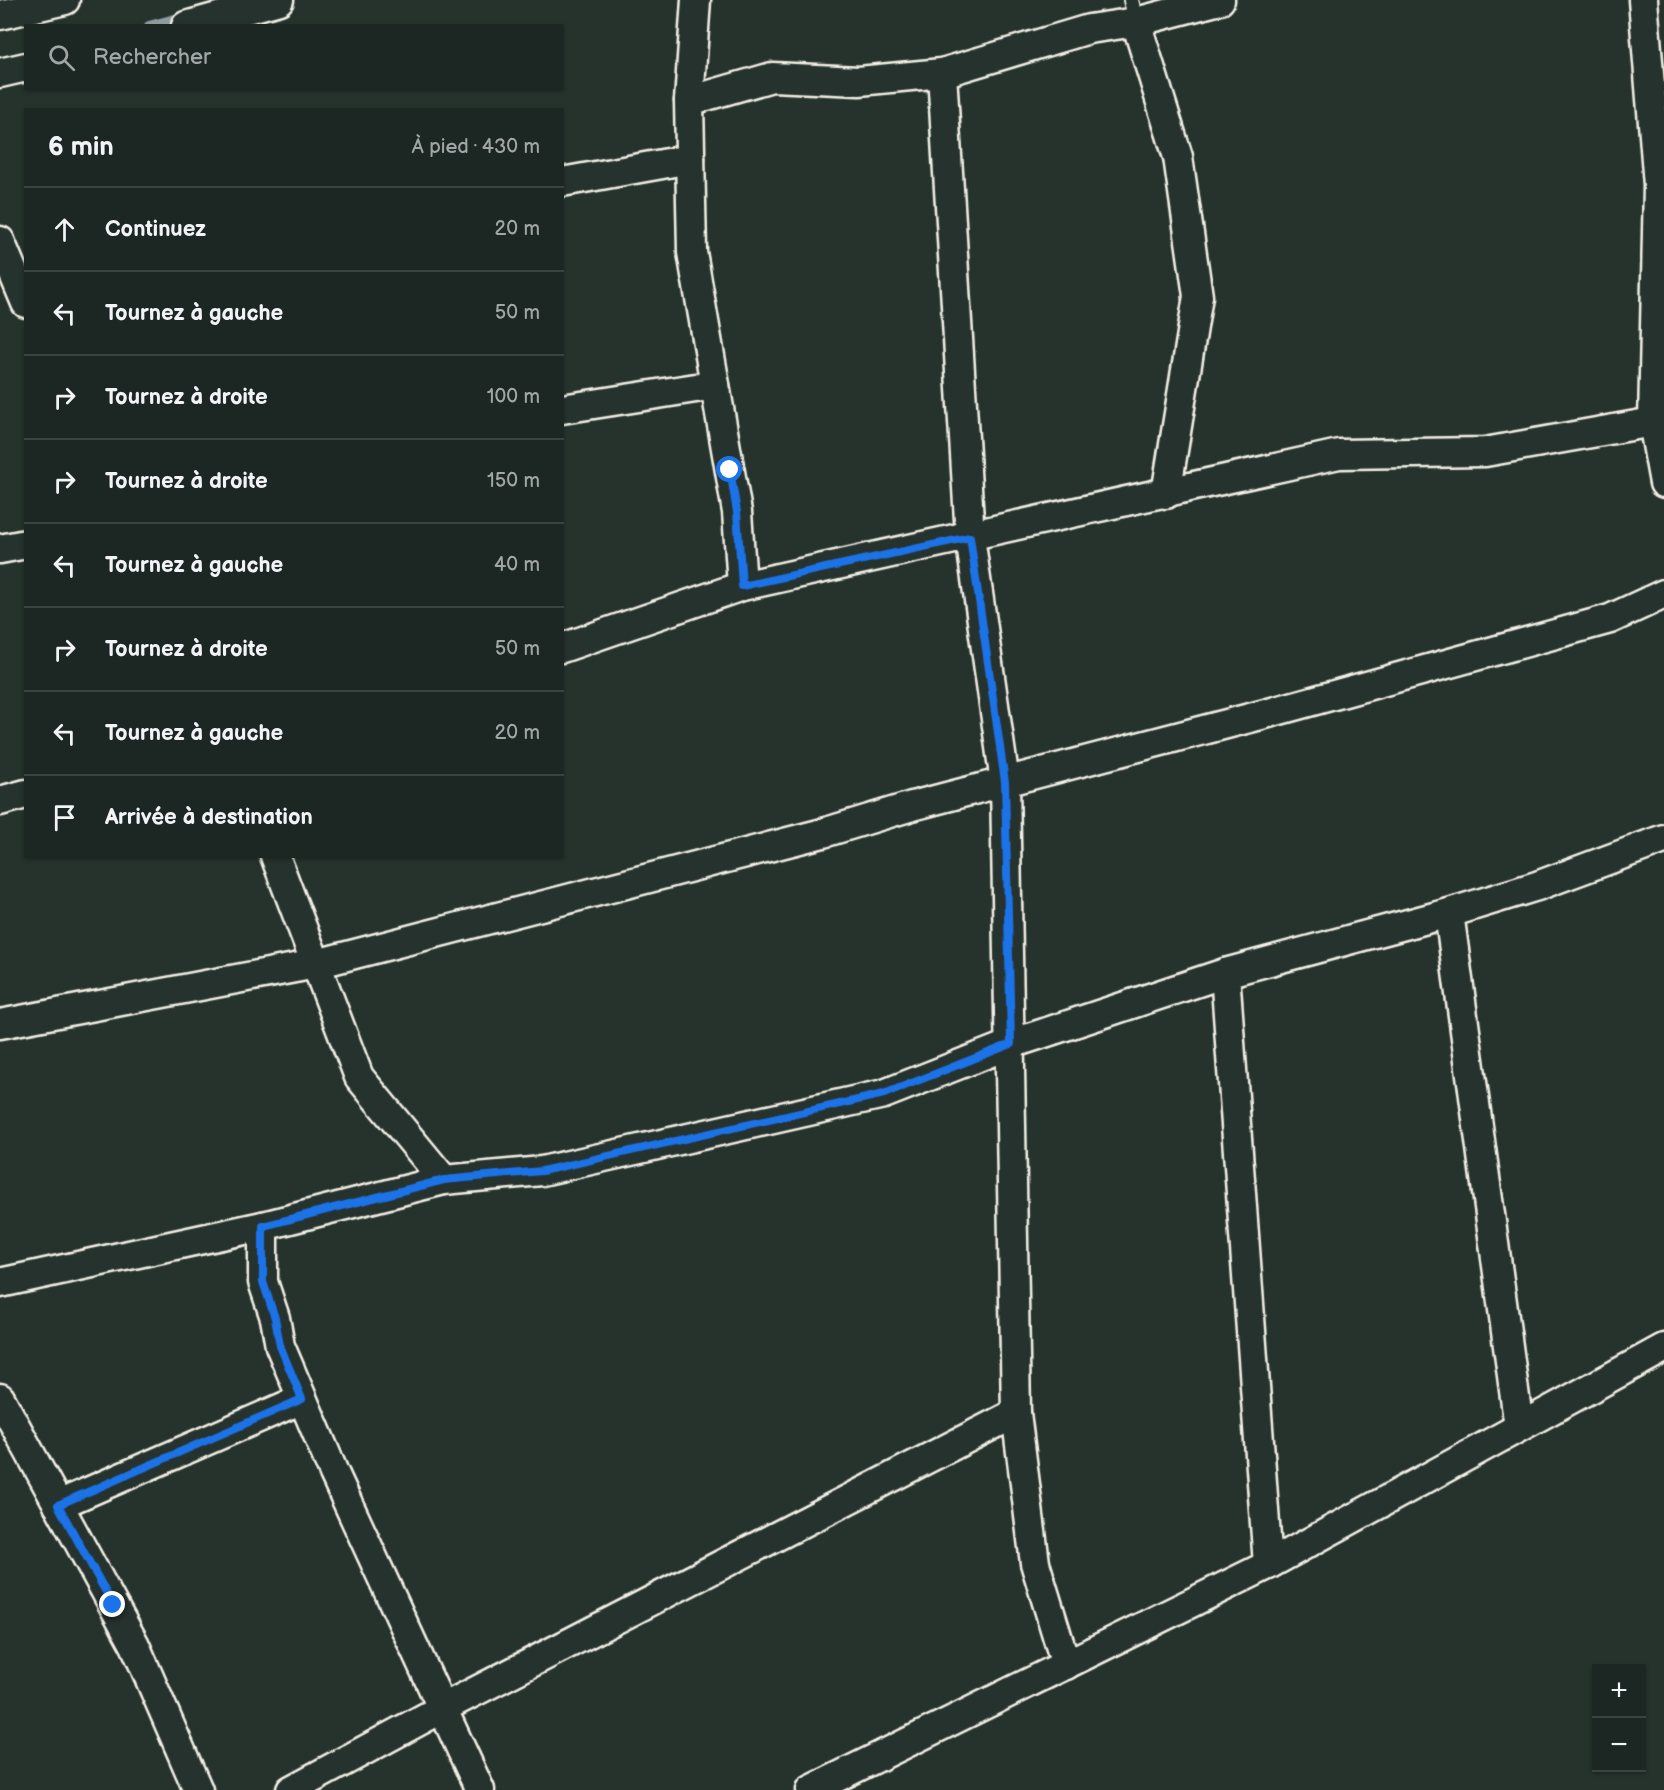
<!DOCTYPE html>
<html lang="fr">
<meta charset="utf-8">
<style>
:root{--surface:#1c2622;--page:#29322f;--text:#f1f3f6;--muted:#a0a5a5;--line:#3a4340}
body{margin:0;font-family:"Balsamiq Sans",sans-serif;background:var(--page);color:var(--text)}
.controls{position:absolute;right:18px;bottom:18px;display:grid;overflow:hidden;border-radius:0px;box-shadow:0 2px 4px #0004}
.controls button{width:54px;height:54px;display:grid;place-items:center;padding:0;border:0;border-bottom:2px solid var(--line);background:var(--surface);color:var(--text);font:30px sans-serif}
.stop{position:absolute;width:18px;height:18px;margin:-14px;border:4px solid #1a73e8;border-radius:50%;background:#fff}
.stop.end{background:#1a73e8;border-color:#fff;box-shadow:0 2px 6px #0008}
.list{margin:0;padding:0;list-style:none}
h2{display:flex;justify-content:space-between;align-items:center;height:78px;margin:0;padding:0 24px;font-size:26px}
h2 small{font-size:20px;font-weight:400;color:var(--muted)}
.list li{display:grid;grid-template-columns:39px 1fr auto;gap:18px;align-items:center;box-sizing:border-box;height:84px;padding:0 24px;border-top:2px solid var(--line)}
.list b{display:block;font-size:22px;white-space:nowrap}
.list em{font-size:20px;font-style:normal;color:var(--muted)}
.icon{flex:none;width:33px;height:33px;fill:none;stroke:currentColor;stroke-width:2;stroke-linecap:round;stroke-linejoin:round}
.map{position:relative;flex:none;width:1664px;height:1790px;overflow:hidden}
.search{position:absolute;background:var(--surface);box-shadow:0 2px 4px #0004;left:24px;top:24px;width:540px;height:66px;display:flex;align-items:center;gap:15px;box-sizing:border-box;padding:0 21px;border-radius:0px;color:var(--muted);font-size:22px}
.panel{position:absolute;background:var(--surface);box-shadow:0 2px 4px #0004;left:24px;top:108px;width:540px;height:750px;border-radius:0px}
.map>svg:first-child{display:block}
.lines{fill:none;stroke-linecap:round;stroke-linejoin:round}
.stream{stroke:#8e9da0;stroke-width:10}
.lane-casing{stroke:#f4f1e8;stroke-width:18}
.street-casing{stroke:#f4f1e8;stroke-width:33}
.lane{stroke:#26332d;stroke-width:14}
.street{stroke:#26332d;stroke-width:28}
.route{stroke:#1a73e8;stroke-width:8}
</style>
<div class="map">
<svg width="1664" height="1790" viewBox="0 0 1664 1790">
<rect width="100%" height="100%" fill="#26332d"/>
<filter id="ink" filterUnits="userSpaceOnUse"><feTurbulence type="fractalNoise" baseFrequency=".0167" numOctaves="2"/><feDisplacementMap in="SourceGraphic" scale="12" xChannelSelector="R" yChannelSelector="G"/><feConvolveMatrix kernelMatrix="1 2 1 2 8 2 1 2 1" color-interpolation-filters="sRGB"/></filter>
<g filter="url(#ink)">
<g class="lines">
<polyline class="stream" points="149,26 186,16"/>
<defs>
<polyline id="lane" points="1131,0 1136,22"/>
<g id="street">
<polyline points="696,0 689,101 692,252 737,512 742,586"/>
<polyline points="1643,0 1658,185 1653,422 1664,483"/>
<polyline points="0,15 65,0"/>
<polyline points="1136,22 1178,157 1198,296 1166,494"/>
<polyline points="186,26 279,0"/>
<polyline points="0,73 26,67"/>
<polyline points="942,73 970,537 1005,782 1016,1413 1035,1563 1066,1665"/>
<polyline points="689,101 772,77 859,81 942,73 1089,29 1136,22 1220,0"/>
<polyline points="562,182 690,159"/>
<polyline points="0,241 26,303"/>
<polyline points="562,409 715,385"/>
<polyline points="0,549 26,544"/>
<polyline points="562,648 742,586 1339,454 1485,452 1653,422"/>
<polyline points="0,801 26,794"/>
<polyline points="275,856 359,1077 444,1180"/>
<polyline points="1449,913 1519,1427"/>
<polyline points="1225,973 1268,1565"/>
<polyline points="0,1024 316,964 823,833 912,806 1265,714 1610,619 1664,594"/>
<polyline points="263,1226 263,1282 275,1318 280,1346 334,1473 480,1790"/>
<polyline points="0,1283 263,1226 444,1180 542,1171 884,1094 1011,1044 1225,973 1449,913 1537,886 1664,839"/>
<polyline points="0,1398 135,1645 198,1790"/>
<polyline points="58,1505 302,1399"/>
<polyline points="291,1790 443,1708 1016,1413"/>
<polyline points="811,1790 1268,1565 1664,1348"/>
</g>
</defs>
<use href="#lane" class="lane-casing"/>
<use href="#street" class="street-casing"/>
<use href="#lane" class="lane"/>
<use href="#street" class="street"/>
</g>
</g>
<g class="lines" filter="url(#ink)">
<polyline class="route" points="113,1605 58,1505 302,1399 280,1346 275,1318 263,1282 263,1226 444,1180 542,1171 884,1094 1011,1044 1005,782 970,537 742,586 737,512 730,470"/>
</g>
</svg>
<div class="controls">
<button>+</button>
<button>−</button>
</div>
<div class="stop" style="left:730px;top:470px"></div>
<div class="stop end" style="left:113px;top:1605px"></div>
<div class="search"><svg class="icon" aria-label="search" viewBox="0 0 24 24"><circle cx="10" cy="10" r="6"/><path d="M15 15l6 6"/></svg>Rechercher</div>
<section class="panel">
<h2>6 min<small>À pied · 430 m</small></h2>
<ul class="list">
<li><svg class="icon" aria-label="ahead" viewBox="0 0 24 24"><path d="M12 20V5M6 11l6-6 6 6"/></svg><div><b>Continuez</b></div><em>20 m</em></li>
<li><svg class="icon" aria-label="left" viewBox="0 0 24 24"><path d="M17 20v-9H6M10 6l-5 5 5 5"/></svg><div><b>Tournez à gauche</b></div><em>50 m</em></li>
<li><svg class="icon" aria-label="right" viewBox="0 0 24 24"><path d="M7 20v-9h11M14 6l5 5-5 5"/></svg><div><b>Tournez à droite</b></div><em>100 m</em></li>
<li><svg class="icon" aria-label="right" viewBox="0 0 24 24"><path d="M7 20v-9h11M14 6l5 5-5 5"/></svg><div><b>Tournez à droite</b></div><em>150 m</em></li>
<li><svg class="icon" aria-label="left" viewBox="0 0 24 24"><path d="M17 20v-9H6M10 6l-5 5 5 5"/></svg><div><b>Tournez à gauche</b></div><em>40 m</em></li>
<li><svg class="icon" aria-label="right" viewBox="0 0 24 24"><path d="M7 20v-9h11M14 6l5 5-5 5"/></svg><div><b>Tournez à droite</b></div><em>50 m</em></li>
<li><svg class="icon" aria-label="left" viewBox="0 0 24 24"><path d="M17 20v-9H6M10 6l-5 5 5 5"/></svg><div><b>Tournez à gauche</b></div><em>20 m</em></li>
<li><svg class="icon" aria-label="arrive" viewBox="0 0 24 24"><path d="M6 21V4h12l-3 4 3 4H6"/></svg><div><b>Arrivée à destination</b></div></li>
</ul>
</section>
</div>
